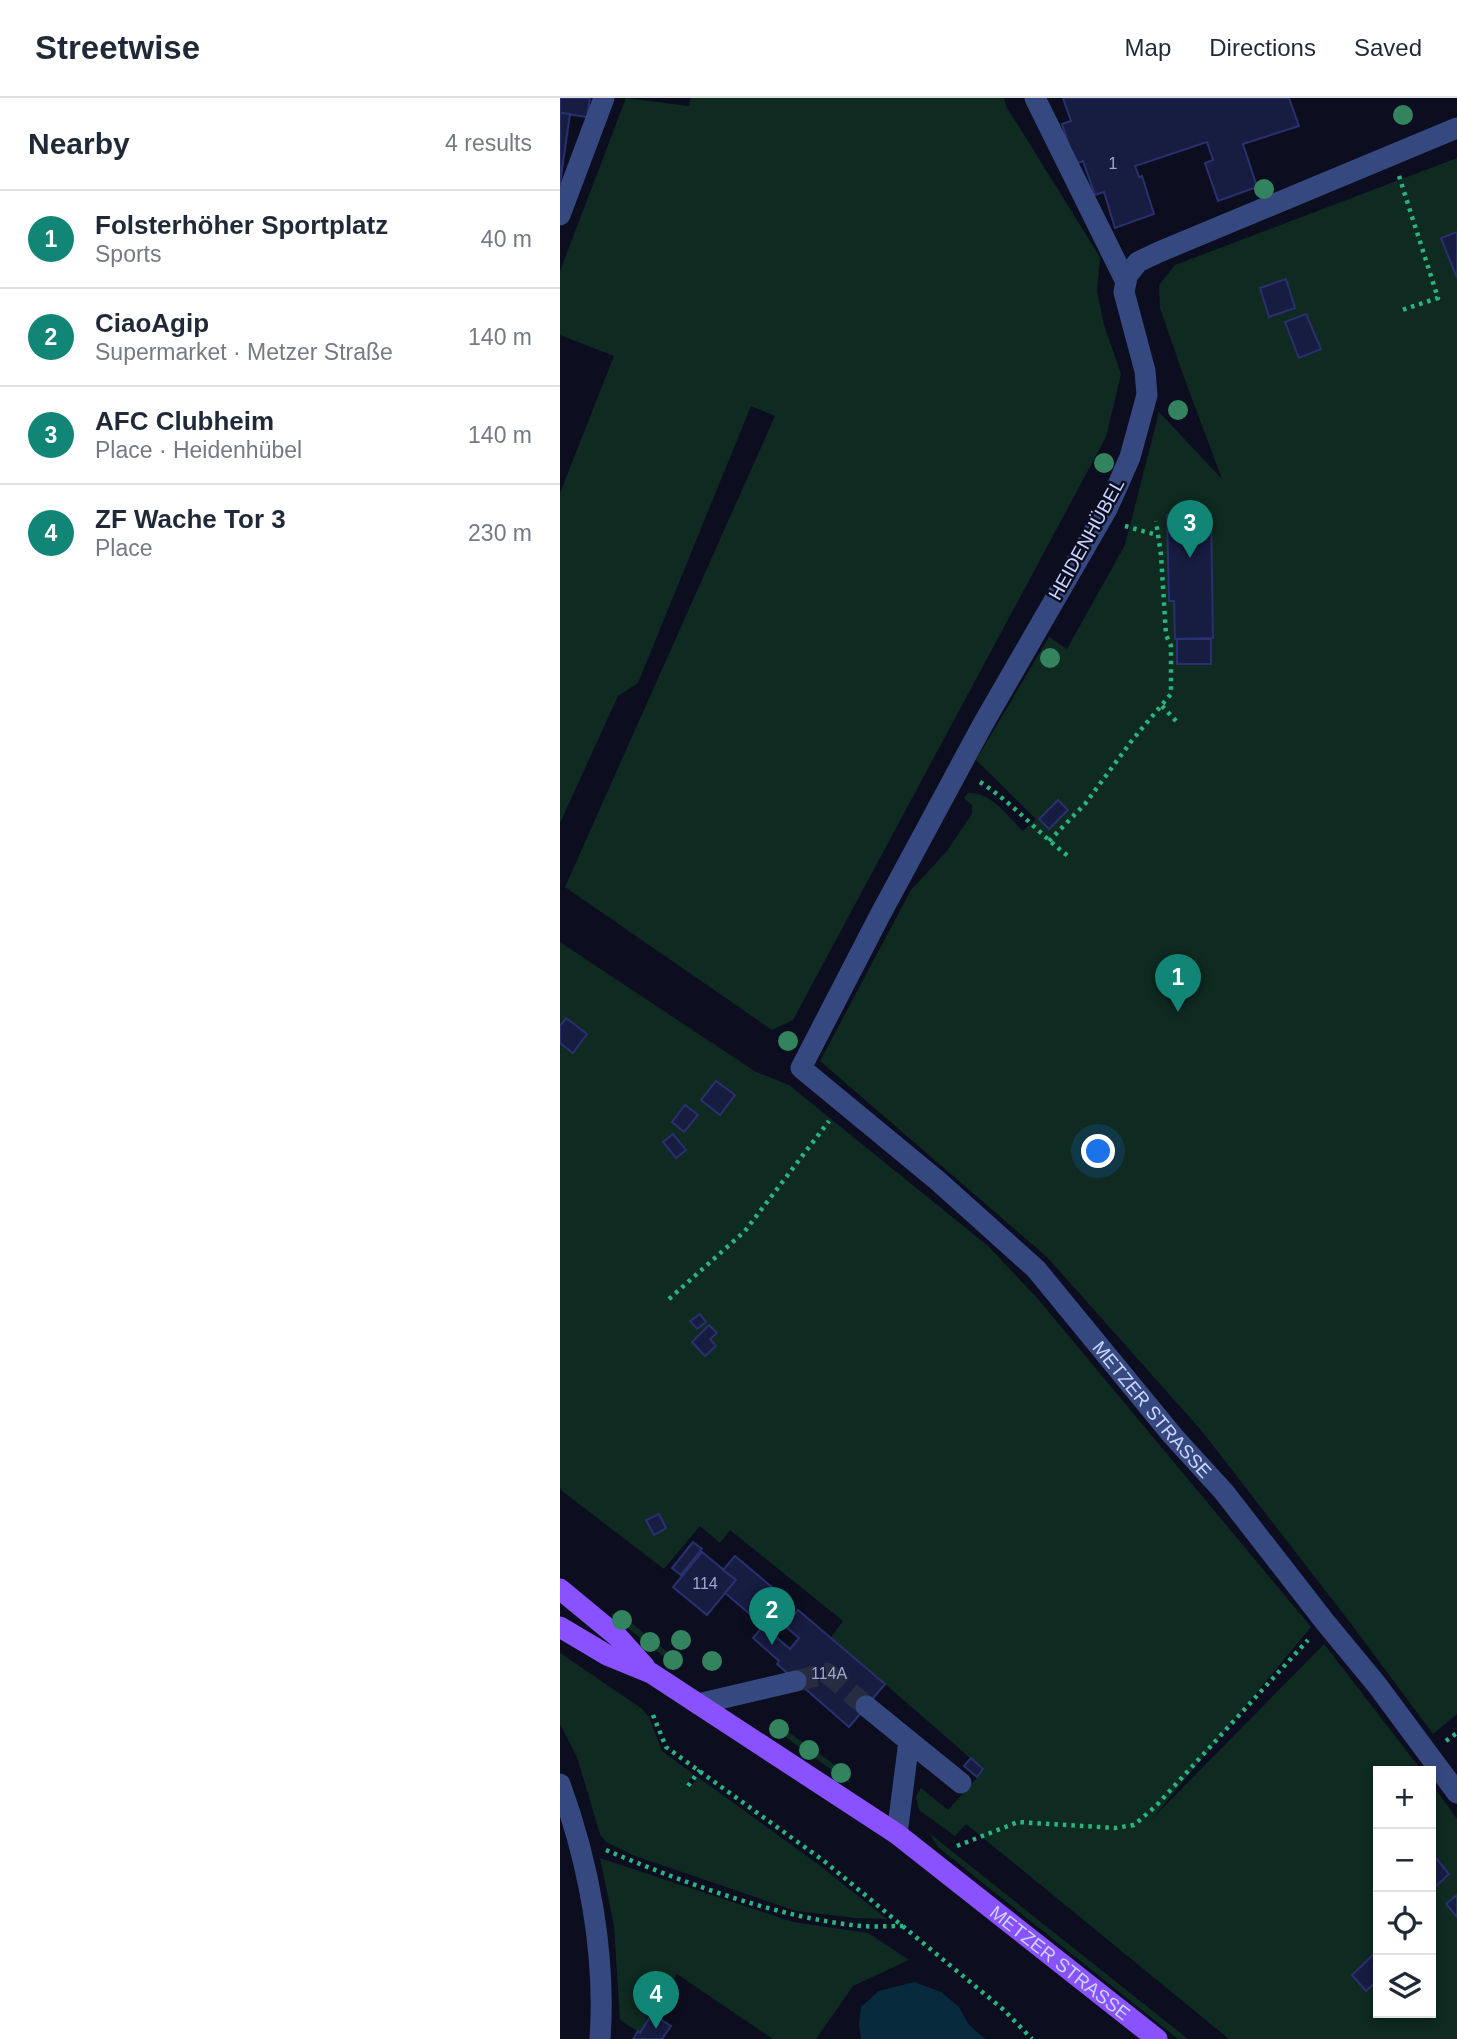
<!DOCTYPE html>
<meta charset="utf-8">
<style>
:root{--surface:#fff;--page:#f2f2f3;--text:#1f2937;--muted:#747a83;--line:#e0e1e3;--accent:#118576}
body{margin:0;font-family:Arial,sans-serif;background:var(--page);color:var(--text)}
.controls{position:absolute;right:21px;bottom:21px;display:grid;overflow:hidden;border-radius:0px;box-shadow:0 4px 10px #0003}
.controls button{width:63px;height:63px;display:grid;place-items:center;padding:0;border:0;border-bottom:2px solid var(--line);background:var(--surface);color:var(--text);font:35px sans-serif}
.you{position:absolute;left:539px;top:1054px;width:24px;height:24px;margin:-18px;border:5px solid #fff;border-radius:50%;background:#1a73e8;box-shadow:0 0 0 10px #1a73e833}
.badge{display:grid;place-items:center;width:46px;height:46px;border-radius:50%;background:var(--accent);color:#fff;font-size:23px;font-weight:700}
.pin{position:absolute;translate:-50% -58px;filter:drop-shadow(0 2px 4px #0008)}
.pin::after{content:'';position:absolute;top:37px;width:24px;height:21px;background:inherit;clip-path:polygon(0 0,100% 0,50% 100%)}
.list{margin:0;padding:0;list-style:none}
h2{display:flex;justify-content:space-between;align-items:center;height:91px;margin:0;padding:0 28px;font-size:30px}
h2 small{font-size:23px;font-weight:400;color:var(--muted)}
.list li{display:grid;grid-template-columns:46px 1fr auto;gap:21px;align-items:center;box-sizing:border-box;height:98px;padding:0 28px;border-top:2px solid var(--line)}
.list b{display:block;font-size:26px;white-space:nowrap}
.list p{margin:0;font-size:23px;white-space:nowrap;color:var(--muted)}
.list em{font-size:23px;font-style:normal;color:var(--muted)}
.icon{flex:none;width:38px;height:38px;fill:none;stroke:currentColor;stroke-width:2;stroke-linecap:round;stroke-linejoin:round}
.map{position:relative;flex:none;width:897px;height:1941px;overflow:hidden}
header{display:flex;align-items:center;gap:42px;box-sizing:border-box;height:98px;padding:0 35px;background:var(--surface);border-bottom:2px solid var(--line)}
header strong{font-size:33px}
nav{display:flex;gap:38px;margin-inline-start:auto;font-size:24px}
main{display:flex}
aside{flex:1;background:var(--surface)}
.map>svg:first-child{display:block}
.green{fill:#0f2a20}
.water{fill:#072b3d}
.building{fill:#171c41;stroke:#29306e;stroke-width:2}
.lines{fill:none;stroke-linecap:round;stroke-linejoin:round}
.minor-tunnel{stroke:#282c41;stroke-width:21;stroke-dasharray:21 10;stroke-linecap:butt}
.path{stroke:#2ab481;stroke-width:4.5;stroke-dasharray:3.5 5;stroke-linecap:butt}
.minor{stroke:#354980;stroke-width:21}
.major{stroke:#8951ff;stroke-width:21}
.tree{fill:#33835f}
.labels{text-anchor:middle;stroke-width:5;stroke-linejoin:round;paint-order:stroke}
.number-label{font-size:16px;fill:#9da7d0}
.street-label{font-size:19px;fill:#cad5ff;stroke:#0c0e20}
</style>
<header>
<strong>Streetwise</strong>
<nav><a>Map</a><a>Directions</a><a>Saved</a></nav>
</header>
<main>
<aside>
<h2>Nearby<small>4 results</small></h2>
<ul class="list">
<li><span class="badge">1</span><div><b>Folsterhöher Sportplatz</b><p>Sports</p></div><em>40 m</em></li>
<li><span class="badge">2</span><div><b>CiaoAgip</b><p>Supermarket · Metzer Straße</p></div><em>140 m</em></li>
<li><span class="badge">3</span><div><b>AFC Clubheim</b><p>Place · Heidenhübel</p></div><em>140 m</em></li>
<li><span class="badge">4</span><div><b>ZF Wache Tor 3</b><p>Place</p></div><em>230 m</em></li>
</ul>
</aside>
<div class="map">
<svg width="897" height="1941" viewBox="0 0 897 1941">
<rect width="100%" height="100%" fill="#0c0e20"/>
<g class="green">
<polygon points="66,0 129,8 131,0 444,0 446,8 540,159 537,193 544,227 561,276 546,339 233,922 212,932 5,789 215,318 191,308 78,585 58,598 0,725 0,395 54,258 0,237 0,173"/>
<path d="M897 60V1616L873 1636 792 1527 641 1332 487 1159 260 963 351 792 387 753 412 716V707L404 700 408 695C432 694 447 718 463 733L476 721 416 662 489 539 507 551 565 447 599 314 662 381 625 282 600 210 599 187 615 167Z"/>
<polygon points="0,844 196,974 229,987 428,1148 478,1201 751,1529 592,1721 764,1546 862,1673 818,1673 818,1915 871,1915 871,1685 897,1721 897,1941 669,1941 406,1726 395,1738 359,1712 356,1699 361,1690 388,1712 424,1672 271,1539 283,1523 170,1432 160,1445 140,1428 104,1471 2,1393 0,1390"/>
<polygon points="52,1515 74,1527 121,1565 112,1565 51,1517"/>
<polygon points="0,1555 81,1610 89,1619 102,1653 133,1676 126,1688 130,1690 138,1679 259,1767 327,1821 296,1820 236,1813 75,1758 46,1744 40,1736 17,1659 0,1626"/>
<polygon points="217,1626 285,1674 290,1685 210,1628"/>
<polygon points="369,1735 628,1941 618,1941 378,1749"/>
<polygon points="40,1760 233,1824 308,1835 349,1862 293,1888 256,1941 213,1941 117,1876 80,1935 60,1922 54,1828"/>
</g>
<polygon class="water" points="354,1884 381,1894 399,1909 408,1926 425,1941 301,1941 299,1926 301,1909 319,1893"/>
<g class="building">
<polygon points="0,0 30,0 27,19 0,15"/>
<polygon points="503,0 729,0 739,28 683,46 697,89 658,103 645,65 653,62 647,44 575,68 579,79 582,78 594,116 555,130 544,94 535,97 523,63 515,66 502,26 511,23"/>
<polygon points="0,15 10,16 0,86"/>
<polygon points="897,134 897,180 881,140"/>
<polygon points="726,181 735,210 709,219 700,190"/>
<polygon points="746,216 761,251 739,260 725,224"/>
<polygon points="651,416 653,540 615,541 614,503 609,503 607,417"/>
<rect x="617" y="541" width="34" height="25"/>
<polygon points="498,702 508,712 489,731 479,721"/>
<polygon points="6,920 27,936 13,955 0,945 0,928"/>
<polygon points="156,983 175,997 160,1017 141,1002"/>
<polygon points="125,1007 138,1017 124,1034 112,1024"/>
<polygon points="113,1036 126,1052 116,1060 103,1044"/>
<polygon points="140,1216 146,1224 137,1231 130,1223"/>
<polygon points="149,1227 157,1235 150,1241 156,1248 145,1258 132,1244"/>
<polygon points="99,1416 106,1430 94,1437 86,1422"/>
<polygon points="133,1444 142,1451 121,1477 112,1470"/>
<polygon points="142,1454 176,1482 147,1517 113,1489"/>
<polygon points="175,1458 219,1495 197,1522 165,1495 176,1482 163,1472"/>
<polygon points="238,1512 325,1586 289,1629 217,1566 219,1563 193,1540 203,1528 230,1551 239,1540 225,1528"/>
<polygon points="411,1660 423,1671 417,1679 404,1668"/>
<polygon points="871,1754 889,1776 875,1789 871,1784"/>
<polygon points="897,1797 897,1819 886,1806"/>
<polygon points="815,1855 818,1859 818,1882 806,1893 792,1877"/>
<polygon points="92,1916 111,1928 102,1941 73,1941 78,1933 80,1935"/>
</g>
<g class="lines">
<polyline class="minor-tunnel" points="236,1583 267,1575 306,1608"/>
<g class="path">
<polyline points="839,78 878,200 842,212"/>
<polyline points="565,428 597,437"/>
<polyline points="602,608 617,624"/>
<path d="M420 684C453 705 477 734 508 758"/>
<polyline points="489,743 525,706 573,641 611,596 611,548 606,537 601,457 596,423"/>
<polyline points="109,1201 185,1133 269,1023"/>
<polyline points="93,1617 106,1649 264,1763 444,1912 472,1941"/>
<polyline points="886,1643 897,1635"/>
<polyline points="128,1688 140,1672"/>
<polyline points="397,1748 458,1724 555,1730 574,1727 596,1708 748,1542"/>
<path d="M46 1752C122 1784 218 1820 301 1828 315 1829 329 1828 343 1828"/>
</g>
<g class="minor">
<polyline points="475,0 566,184"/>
<path id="s1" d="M897 30 599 154 578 164 567 178 564 194 585 273 587 297 570 359 557 389 547 411 423 626 319 819 241 970 378 1083 476 1171 613 1338 664 1394 765 1524 817 1587 897 1695"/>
<polyline points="0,117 44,0"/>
<polyline points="138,1606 236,1583"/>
<polyline points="306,1608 349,1643 337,1736"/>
<polyline points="349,1643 401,1685"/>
<path d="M0 1686C29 1765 46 1856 40 1941"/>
</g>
<g class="major">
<polyline points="0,1491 58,1539 85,1569"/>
<path id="s2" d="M0 1529 47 1557 91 1575 337 1736 597 1941"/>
</g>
</g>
<g class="tree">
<circle cx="843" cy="17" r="10"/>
<circle cx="704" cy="91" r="10"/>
<circle cx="618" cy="312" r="10"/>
<circle cx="544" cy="365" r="10"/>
<circle cx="490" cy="560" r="10"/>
<circle cx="228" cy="943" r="10"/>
<circle cx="62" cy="1522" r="10"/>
<circle cx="121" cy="1542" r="10"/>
<circle cx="90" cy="1544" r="10"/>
<circle cx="113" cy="1562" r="10"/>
<circle cx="152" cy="1563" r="10"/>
<circle cx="219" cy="1631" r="10"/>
<circle cx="249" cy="1652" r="10"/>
<circle cx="281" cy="1675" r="10"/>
</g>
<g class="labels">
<g class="number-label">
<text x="553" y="71">1</text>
<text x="145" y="1491">114</text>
<text x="269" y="1581">114A</text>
</g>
<g class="street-label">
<text transform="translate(526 441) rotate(-61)" y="7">HEIDENHÜBEL</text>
<text dy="7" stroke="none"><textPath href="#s1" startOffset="1736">METZER STRASSE</textPath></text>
<text dy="7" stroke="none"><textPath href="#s2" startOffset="604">METZER STRASSE</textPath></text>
</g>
</g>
</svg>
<div class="controls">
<button>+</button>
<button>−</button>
<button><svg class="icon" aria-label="locate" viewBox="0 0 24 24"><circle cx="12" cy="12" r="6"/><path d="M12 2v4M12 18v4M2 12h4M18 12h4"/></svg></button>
<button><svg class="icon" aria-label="layers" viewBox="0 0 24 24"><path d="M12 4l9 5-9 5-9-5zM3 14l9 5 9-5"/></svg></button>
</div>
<div class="you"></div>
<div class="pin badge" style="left:618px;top:914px">1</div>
<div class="pin badge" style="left:212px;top:1547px">2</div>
<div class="pin badge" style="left:630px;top:460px">3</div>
<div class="pin badge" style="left:96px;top:1931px">4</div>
</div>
</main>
